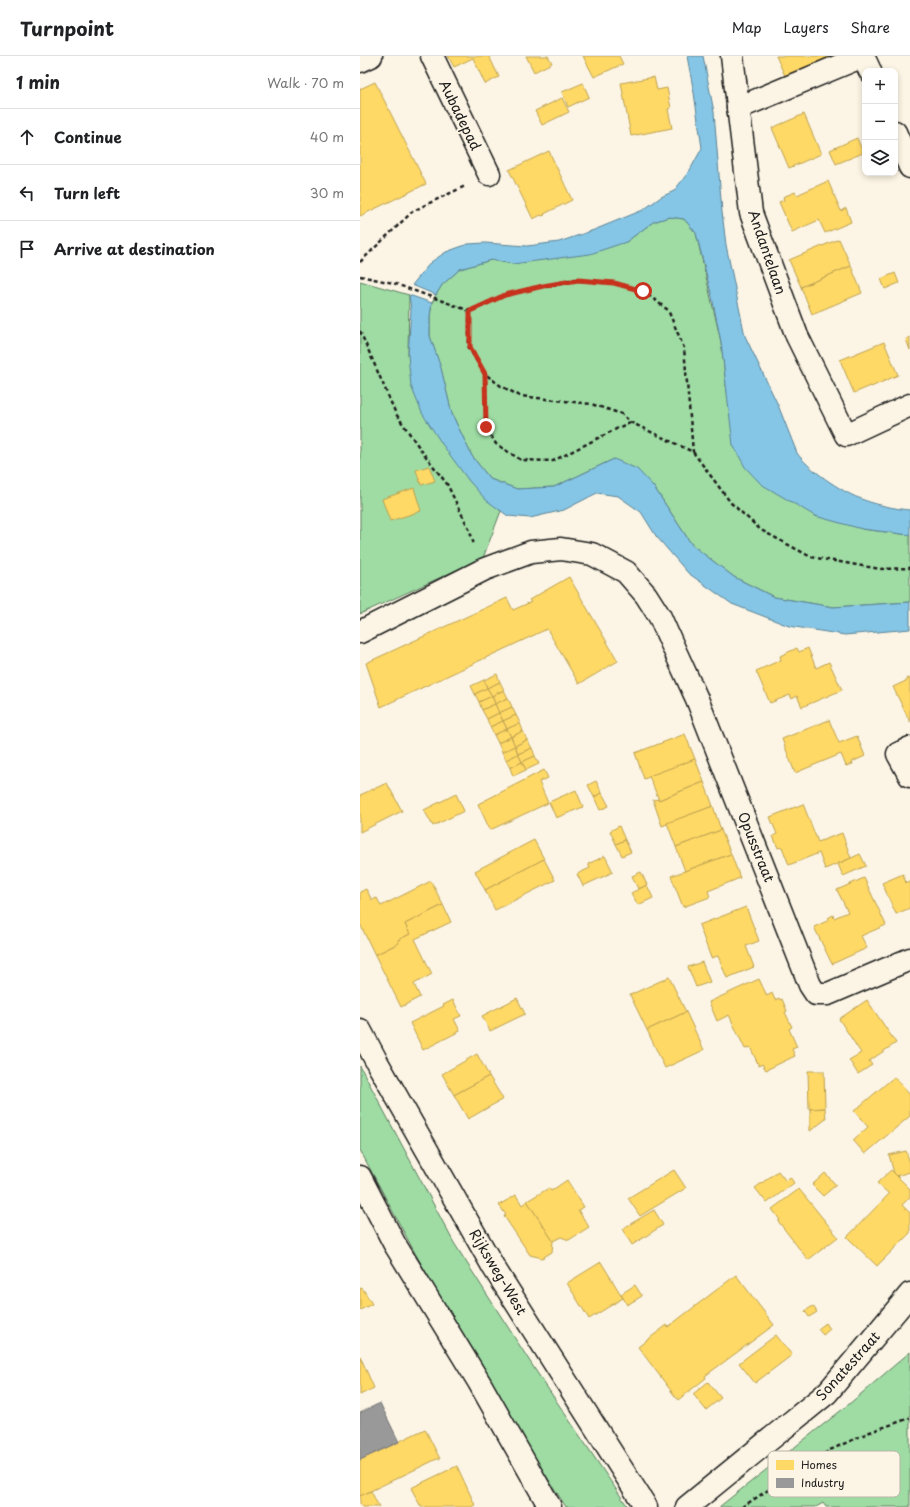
<!DOCTYPE html>
<meta charset="utf-8">
<style>
:root{--surface:#fff;--page:#f6f6f6;--text:#202124;--muted:#757577;--line:#e0e0e0}
body{margin:0;font-family:"Playpen Sans",sans-serif;background:var(--page);color:var(--text)}
.controls{position:absolute;right:12px;top:12px;display:grid;overflow:hidden;border-radius:8px;box-shadow:0 2px 6px #0003}
.controls button{width:36px;height:36px;display:grid;place-items:center;padding:0;border:0;border-bottom:1px solid var(--line);background:var(--surface);color:var(--text);font:20px sans-serif}
.stop{position:absolute;width:12px;height:12px;margin:-9px;border:3px solid #c8321e;border-radius:50%;background:#fff}
.stop.end{background:#c8321e;border-color:#fff;box-shadow:0 1px 4px #0008}
.list{margin:0;padding:0;list-style:none}
h2{display:flex;justify-content:space-between;align-items:center;height:52px;margin:0;padding:0 16px;font-size:17px}
h2 small{font-size:13px;font-weight:400;color:var(--muted)}
.list li{display:grid;grid-template-columns:26px 1fr auto;gap:12px;align-items:center;box-sizing:border-box;height:56px;padding:0 16px;border-top:1px solid var(--line)}
.list b{display:block;font-size:15px;white-space:nowrap}
.list em{font-size:13px;font-style:normal;color:var(--muted)}
.icon{flex:none;width:22px;height:22px;fill:none;stroke:currentColor;stroke-width:2;stroke-linecap:round;stroke-linejoin:round}
.map{position:relative;flex:none;width:550px;height:1451px;overflow:hidden}
header{display:flex;align-items:center;gap:24px;box-sizing:border-box;height:56px;padding:0 20px;background:var(--surface);border-bottom:1px solid var(--line)}
header strong{font-size:19px}
nav{display:flex;gap:22px;margin-inline-start:auto;font-size:14px}
main{display:flex}
aside{flex:1;background:var(--surface)}
.map>svg:first-child{display:block}
.green{fill:#9edca3;stroke:#5d7c60}
.water{fill:#85c6e6;stroke:#5b8295}
.homes{fill:#ffd966;stroke:#bba050}
.industry{fill:#999;stroke:#747474}
.lines{fill:none;stroke-linecap:round;stroke-linejoin:round}
.minor-casing{stroke:#1c1c1c;stroke-width:25}
.path{stroke:#1c1c1c;stroke-width:2.5;stroke-dasharray:4 3;stroke-linecap:butt}
.minor{stroke:#fcf5e5;stroke-width:22}
.route{stroke:#c8321e;stroke-width:5}
.labels{text-anchor:middle;stroke-width:4;stroke-linejoin:round;paint-order:stroke}
.street-label{font-size:14px;fill:#1c1c1c;stroke:#fcf5e5}
.key{fill:#fcf5e5;stroke:#b9b4a9;stroke-width:1}
.key-label{font-size:11px;fill:#1c1c1c}
</style>
<header>
<strong>Turnpoint</strong>
<nav><a>Map</a><a>Layers</a><a>Share</a></nav>
</header>
<main>
<aside>
<h2>1 min<small>Walk · 70 m</small></h2>
<ul class="list">
<li><svg class="icon" aria-label="ahead" viewBox="0 0 24 24"><path d="M12 20V5M6 11l6-6 6 6"/></svg><div><b>Continue</b></div><em>40 m</em></li>
<li><svg class="icon" aria-label="left" viewBox="0 0 24 24"><path d="M17 20v-9H6M10 6l-5 5 5 5"/></svg><div><b>Turn left</b></div><em>30 m</em></li>
<li><svg class="icon" aria-label="arrive" viewBox="0 0 24 24"><path d="M6 21V4h12l-3 4 3 4H6"/></svg><div><b>Arrive at destination</b></div></li>
</ul>
</aside>
<div class="map">
<svg width="550" height="1451" viewBox="0 0 550 1451">
<rect width="100%" height="100%" fill="#fcf5e5"/>
<filter id="ink" filterUnits="userSpaceOnUse"><feTurbulence type="fractalNoise" baseFrequency=".025" numOctaves="2"/><feDisplacementMap in="SourceGraphic" scale="8" xChannelSelector="R" yChannelSelector="G"/><feConvolveMatrix kernelMatrix="1 2 1 2 8 2 1 2 1" color-interpolation-filters="sRGB"/></filter>
<g filter="url(#ink)">
<g class="green">
<polygon points="309,161 324,163 336,177 361,286 367,337 502,473 550,479 550,546 473,551 414,541 374,521 332,489 294,431 254,403 194,431 157,433 130,423 112,400 92,358 81,313 70,280 70,260 72,247 76,239 82,229 100,213 131,204 153,208 266,186 293,166"/>
<polygon points="0,225 49,239 48,299 109,425 141,455 123,502 0,558"/>
<polygon points="0,1010 94,1187 176,1315 268,1451 206,1451 147,1358 55,1197 0,1094"/>
<polygon points="550,1296 550,1451 466,1451 463,1447 456,1451 359,1451 488,1349"/>
</g>
<g class="water">
<path d="M327 0H343L354 56 362 156 366 189 385 280 418 349 437 397C447 412 482 436 499 442 512 448 536 453 550 454V479L502 473 455 460 401 428 385 411 373 389 361 286 352 241 336 177 324 163 309 161 293 166 266 186 230 198 153 208 131 204 100 213 82 229 76 239 52 229 71 206 86 196 108 188 125 187 167 190 199 186 234 174 283 154 301 141 314 135 330 114 342 92 334 37Z"/>
<polygon points="49,239 72,247 70,260 70,280 81,312 92,358 112,400 130,423 157,433 194,431 254,403 277,413 294,431 332,489 374,521 414,541 473,551 550,546 550,573 485,579 429,570 372,548 328,517 296,480 281,456 258,440 237,437 204,454 170,462 148,460 126,444 109,425 82,388 62,357 51,330 48,299 51,254"/>
</g>
<g class="homes">
<polygon points="88,0 129,0 139,21 125,28 113,2 94,11"/>
<polygon points="166,0 188,0 192,7 174,16"/>
<polygon points="223,0 259,0 263,8 234,21"/>
<polygon points="416,0 471,0 425,20"/>
<polygon points="294,21 297,34 307,32 311,52 308,53 312,72 271,80 261,27"/>
<polygon points="15,26 66,128 0,160 0,33"/>
<polygon points="223,27 229,41 208,51 202,36"/>
<polygon points="202,42 209,56 182,69 175,55"/>
<polygon points="444,58 461,98 429,112 412,72"/>
<polygon points="497,82 503,97 476,108 470,94"/>
<polygon points="189,95 212,144 184,158 185,159 182,160 181,159 173,163 149,114"/>
<polygon points="468,125 481,155 486,152 491,166 465,177 459,164 432,176 419,146 424,144 423,141 435,136 437,139"/>
<polygon points="479,183 491,210 441,231 429,204"/>
<polygon points="491,210 502,237 452,258 441,231"/>
<polygon points="535,217 539,227 525,233 521,223"/>
<polygon points="550,281 550,294 546,283"/>
<polygon points="524,286 538,319 511,331 511,330 494,337 480,304"/>
<polygon points="69,410 75,425 61,429 56,414"/>
<polygon points="54,432 61,455 30,465 22,443"/>
<polygon points="209,521 258,605 219,628 187,573 21,651 6,607 147,542 153,554 171,546 169,544"/>
<polygon points="437,592 439,596 448,592 456,612 469,606 482,634 442,651 437,640 432,643 430,639 410,647 396,615 421,604 420,600"/>
<polygon points="137,618 140,626 127,632 124,624"/>
<polygon points="547,622 549,622 550,623 550,666 533,631 548,624"/>
<polygon points="124,624 127,632 115,638 111,630"/>
<polygon points="140,626 144,634 132,640 127,632"/>
<polygon points="127,632 132,640 119,646 115,638"/>
<polygon points="144,634 148,642 135,648 132,640"/>
<polygon points="132,640 135,648 122,654 119,646"/>
<polygon points="148,642 152,651 139,657 135,648"/>
<polygon points="135,648 139,657 127,663 122,654"/>
<polygon points="152,651 156,659 143,665 139,657"/>
<polygon points="139,657 143,665 130,671 127,663"/>
<polygon points="156,659 160,667 147,673 143,665"/>
<polygon points="469,664 479,687 497,680 505,700 492,706 493,708 486,710 481,698 435,717 422,683"/>
<polygon points="143,665 147,673 134,679 130,671"/>
<polygon points="160,667 163,675 151,681 147,673"/>
<polygon points="147,673 151,681 138,687 134,679"/>
<polygon points="163,675 167,684 155,690 151,681"/>
<polygon points="325,678 335,703 284,723 275,697"/>
<polygon points="151,681 155,690 142,696 138,687"/>
<polygon points="167,684 172,692 158,698 155,690"/>
<polygon points="155,690 158,698 146,704 142,696"/>
<polygon points="172,692 175,700 162,706 158,698"/>
<polygon points="158,698 162,706 150,712 146,704"/>
<polygon points="175,700 179,708 166,714 162,706"/>
<polygon points="335,703 344,726 299,744 289,720"/>
<polygon points="162,706 166,714 153,720 150,712"/>
<polygon points="184,714 188,722 179,726 188,747 130,774 118,748"/>
<polygon points="236,725 242,737 234,741 228,729"/>
<polygon points="344,726 353,750 302,770 293,744 298,743 299,744"/>
<polygon points="27,727 42,755 0,776 0,739"/>
<polygon points="216,734 223,751 196,762 189,746"/>
<polygon points="242,737 249,750 240,754 234,741"/>
<polygon points="96,738 104,755 73,770 64,754"/>
<polygon points="443,748 458,786 482,777 491,802 465,813 459,797 429,809 422,791 418,792 413,780 417,778 410,761"/>
<polygon points="353,750 361,774 316,791 307,767"/>
<polygon points="259,770 265,784 256,788 250,775"/>
<polygon points="361,774 371,798 325,815 316,791"/>
<polygon points="174,784 184,803 125,834 115,815"/>
<polygon points="265,784 271,796 262,800 256,788"/>
<polygon points="371,798 380,822 348,835 350,841 323,851 311,820"/>
<polygon points="500,798 506,810 483,820 478,808"/>
<polygon points="245,800 253,816 223,830 217,818 230,812 228,808"/>
<polygon points="184,803 195,824 135,854 125,834"/>
<polygon points="281,816 287,829 278,833 272,820"/>
<polygon points="543,818 546,827 550,825 550,852 536,858 522,827"/>
<polygon points="504,822 526,869 501,880 507,892 472,908 454,871 469,864 468,862 473,859 474,862 488,856 477,834"/>
<polygon points="71,825 83,849 45,868 50,878 38,884 39,887 15,899 0,868 0,836 6,833 12,844 17,842 21,850"/>
<polygon points="287,829 293,842 278,849 271,837"/>
<polygon points="83,849 91,866 55,883 72,918 54,928 60,941 41,951 15,899 39,887 38,884 50,878 45,868"/>
<polygon points="386,851 399,885 386,890 394,911 367,922 358,900 351,902 339,869"/>
<polygon points="342,906 350,926 336,931 328,911"/>
<polygon points="309,921 326,956 287,974 270,939"/>
<polygon points="399,923 407,940 412,937 415,944 419,942 420,944 422,943 427,955 425,956 432,971 429,973 437,991 432,993 435,1000 406,1014 402,1008 399,1010 390,991 385,993 369,959 357,965 349,946"/>
<polygon points="157,942 165,958 130,975 122,960"/>
<polygon points="93,944 101,960 94,963 100,975 63,994 50,967 84,950 83,949"/>
<polygon points="507,944 536,987 509,1005 512,1009 498,1018 489,1004 501,997 479,963"/>
<polygon points="326,956 344,994 305,1012 287,974"/>
<polygon points="117,998 129,1020 94,1039 82,1018"/>
<polygon points="448,1015 464,1015 465,1052 449,1053"/>
<polygon points="129,1020 143,1043 108,1063 94,1039"/>
<polygon points="534,1021 550,1039 550,1060 505,1098 493,1084 508,1071 494,1055"/>
<polygon points="465,1052 466,1063 450,1075 450,1053"/>
<polygon points="546,1095 550,1107 550,1116 536,1120 534,1117 529,1099"/>
<polygon points="314,1114 326,1132 280,1160 268,1142"/>
<polygon points="531,1114 550,1133 550,1141 542,1149 550,1157 550,1177 517,1210 487,1181 529,1138 517,1127"/>
<polygon points="418,1115 426,1125 430,1121 434,1127 407,1147 395,1132"/>
<polygon points="465,1117 476,1129 463,1140 452,1129"/>
<polygon points="207,1124 224,1151 218,1154 229,1171 209,1184 201,1181 193,1185 167,1145 189,1132 191,1135"/>
<polygon points="439,1133 478,1181 448,1204 418,1165 420,1164 412,1153"/>
<polygon points="156,1139 162,1149 167,1145 193,1185 192,1196 182,1202 170,1199 144,1160 146,1159 139,1149"/>
<polygon points="294,1154 303,1169 272,1189 262,1173"/>
<polygon points="241,1206 263,1242 229,1263 207,1227"/>
<polygon points="376,1219 414,1269 345,1320 346,1322 318,1344 278,1291 307,1269 308,1271"/>
<polygon points="275,1229 282,1240 267,1249 261,1238"/>
<polygon points="0,1232 3,1233 12,1248 0,1254"/>
<polygon points="453,1250 457,1256 449,1261 445,1255"/>
<polygon points="466,1267 470,1273 463,1279 458,1273"/>
<polygon points="416,1279 432,1299 395,1327 379,1307"/>
<polygon points="0,1300 14,1332 0,1339"/>
<polygon points="348,1326 361,1342 346,1354 333,1338"/>
<polygon points="65,1373 80,1403 77,1403 0,1440 0,1404"/>
<polygon points="97,1410 115,1449 111,1451 61,1451 51,1432"/>
<polygon points="11,1435 19,1451 2,1451 0,1448 0,1440"/>
</g>
<polygon class="industry" points="20,1347 39,1386 0,1404 0,1357"/>
<g class="lines">
<defs>
<g id="minor">
<polyline points="72,0 129,118"/>
<polyline points="372,0 391,157 437,280 486,379 550,349"/>
<polyline points="0,5 11,0"/>
<polyline points="378,52 503,0 510,15"/>
<polyline points="535,76 550,111"/>
<polyline points="0,576 125,513 171,496 201,493 232,498 266,516 286,539 300,561 315,595 337,643 450,929 456,938 468,938 550,903"/>
<polyline points="550,692 538,698 550,720"/>
<polyline points="0,974 18,1008 134,1212 286,1451"/>
<polyline points="0,1121 34,1187 119,1326 190,1451"/>
<polyline points="327,1451 467,1337 550,1238"/>
</g>
</defs>
<use href="#minor" class="minor-casing"/>
<g class="path">
<polyline points="0,206 53,155 105,130"/>
<polyline points="0,220 33,227 110,255 145,239 183,230 218,224 254,227 283,235 308,254 324,292 333,396"/>
<polyline points="110,255 109,291 125,318 141,330 160,340 231,348 262,358 270,366 333,396 371,447 401,474 451,501 520,513 550,512"/>
<polyline points="0,275 36,358 61,394 87,428 110,475 114,489"/>
<polyline points="125,318 126,371 136,388 161,404 193,405 270,366"/>
<polyline points="382,1451 470,1394 510,1376 550,1362"/>
</g>
<use href="#minor" class="minor"/>
</g>
</g>
<g class="lines" filter="url(#ink)">
<polyline class="route" points="126,371 125,318 110,291 110,255 145,239 183,230 218,224 254,227 283,235"/>
</g>
<g class="labels">
<g class="street-label">
<text transform="translate(100 59) rotate(64)" y="5">Aubadepad</text>
<text transform="translate(407 196) rotate(71)" y="5">Andantelaan</text>
<text transform="translate(396 791) rotate(68)" y="5">Opusstraat</text>
<text transform="translate(138 1216) rotate(59)" y="5">Rijksweg-West</text>
<text transform="translate(488 1310) rotate(-48)" y="5">Sonatestraat</text>
</g>
</g>
<rect x="408" y="1395" width="132" height="46" rx="6" class="key"/>
<rect x="416" y="1404" width="18" height="10" fill="#ffd966"/>
<rect x="416" y="1422" width="18" height="10" fill="#999"/>
<g class="key-label">
<text x="441" y="1413">Homes</text>
<text x="441" y="1431">Industry</text>
</g>
</svg>
<div class="controls">
<button>+</button>
<button>−</button>
<button><svg class="icon" aria-label="layers" viewBox="0 0 24 24"><path d="M12 4l9 5-9 5-9-5zM3 14l9 5 9-5"/></svg></button>
</div>
<div class="stop" style="left:283px;top:235px"></div>
<div class="stop end" style="left:126px;top:371px"></div>
</div>
</main>
